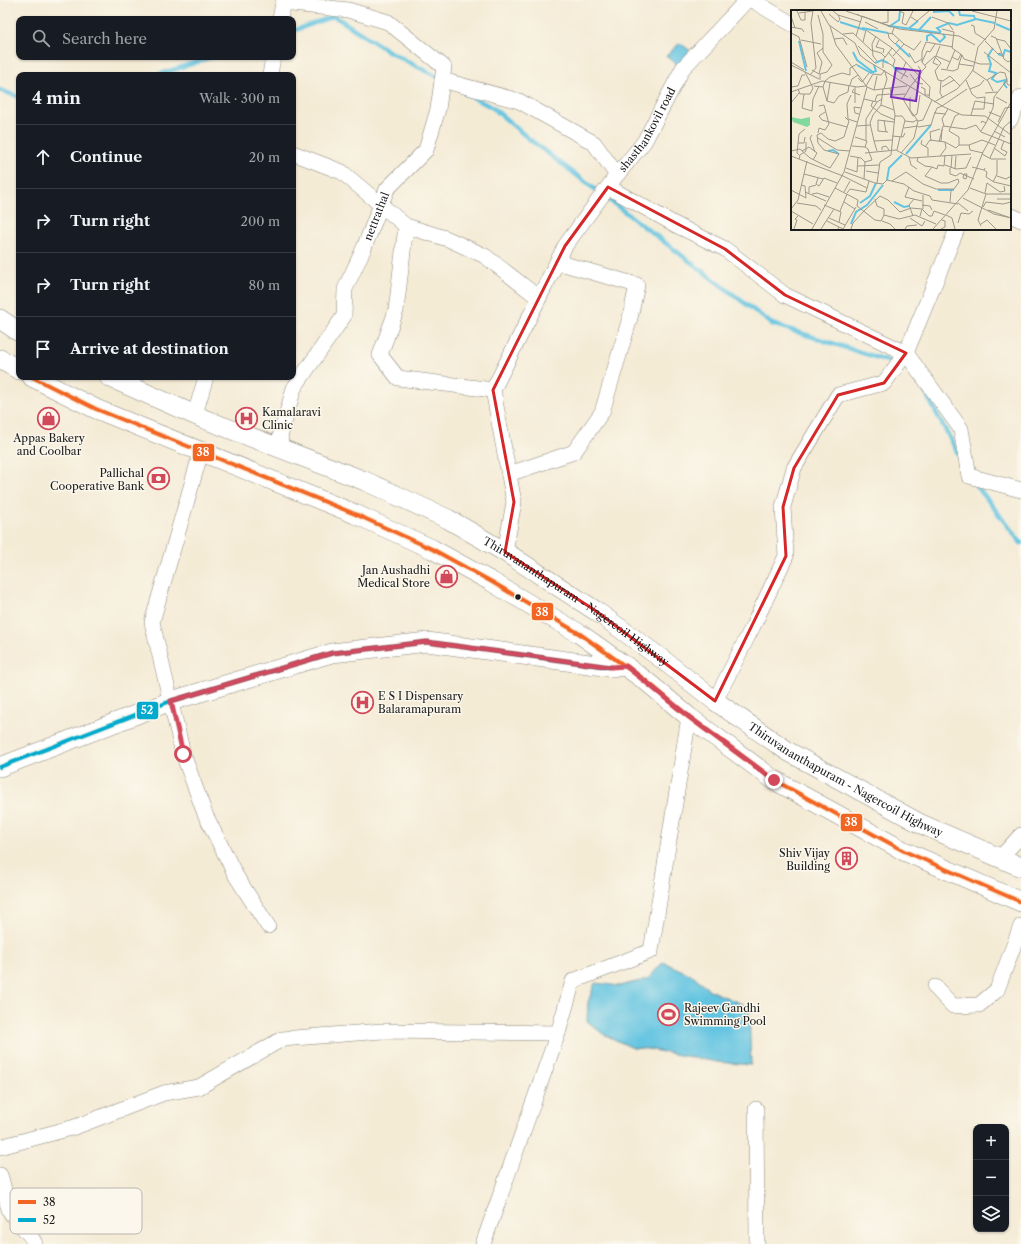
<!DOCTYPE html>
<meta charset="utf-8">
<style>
:root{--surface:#171b24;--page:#20242c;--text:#f1f3f6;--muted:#9ea1a6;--line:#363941}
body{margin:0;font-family:"Libre Caslon Text",serif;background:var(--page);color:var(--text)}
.controls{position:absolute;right:12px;bottom:12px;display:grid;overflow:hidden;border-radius:8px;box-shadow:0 1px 3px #0004}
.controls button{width:36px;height:36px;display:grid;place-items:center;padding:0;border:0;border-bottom:1px solid var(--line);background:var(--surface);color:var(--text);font:20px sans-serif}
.stop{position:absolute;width:12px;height:12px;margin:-9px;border:3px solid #d1495b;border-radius:50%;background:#fff}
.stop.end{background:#d1495b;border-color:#fff;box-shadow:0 1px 4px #0008}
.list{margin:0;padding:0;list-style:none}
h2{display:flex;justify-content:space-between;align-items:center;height:52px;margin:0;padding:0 16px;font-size:17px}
h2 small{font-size:13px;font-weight:400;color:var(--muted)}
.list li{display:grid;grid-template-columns:26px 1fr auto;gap:12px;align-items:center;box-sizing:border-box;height:64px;padding:0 16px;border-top:1px solid var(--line)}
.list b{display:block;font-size:15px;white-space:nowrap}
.list em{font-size:13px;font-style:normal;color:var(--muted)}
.icon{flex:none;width:22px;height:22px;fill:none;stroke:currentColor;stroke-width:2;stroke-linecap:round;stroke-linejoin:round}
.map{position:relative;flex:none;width:1021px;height:1244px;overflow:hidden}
.search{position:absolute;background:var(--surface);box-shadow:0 1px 3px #0004;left:16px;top:16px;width:280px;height:44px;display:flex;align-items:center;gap:10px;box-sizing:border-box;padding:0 14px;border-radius:8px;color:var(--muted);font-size:15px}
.panel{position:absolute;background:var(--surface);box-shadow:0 1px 3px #0004;left:16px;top:72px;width:280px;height:308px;border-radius:8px}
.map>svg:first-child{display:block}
.water{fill:#63c4e1;stroke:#40707e}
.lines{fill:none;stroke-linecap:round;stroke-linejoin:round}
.stream{stroke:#63c4e1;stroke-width:4.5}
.minor-casing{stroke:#888478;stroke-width:16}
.major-casing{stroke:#888478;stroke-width:20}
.minor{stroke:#fff;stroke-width:15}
.major{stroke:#fff;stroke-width:19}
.bus-1-casing{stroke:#fbf7ec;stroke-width:7}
.bus-2-casing{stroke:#fbf7ec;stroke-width:7}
.bus-1{stroke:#f26522;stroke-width:4}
.bus-2{stroke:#00a9ce;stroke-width:4}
.route{stroke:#d1495b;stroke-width:5}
.marked{fill:none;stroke:#d62828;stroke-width:3;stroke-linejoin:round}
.bus-dot{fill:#1c1c1c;stroke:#fbf7ec;stroke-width:1.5}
.labels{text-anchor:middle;stroke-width:3;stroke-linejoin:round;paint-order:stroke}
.street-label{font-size:11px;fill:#1c1c1c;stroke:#fbf7ec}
.poi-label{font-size:11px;fill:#1c1c1c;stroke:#fbf7ec;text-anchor:start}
.inset-river{fill:none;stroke:#63c4e1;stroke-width:2}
.inset-road{fill:none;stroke:#9e988b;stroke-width:1}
.view{fill:#7b2cbf;fill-opacity:0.15;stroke:#7b2cbf;stroke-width:2}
.inset-edge{fill:none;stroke:#1c1c1c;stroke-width:2}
.key{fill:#fbf7ec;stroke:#b8b5ae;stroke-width:1}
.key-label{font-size:11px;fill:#1c1c1c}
.line-badge{stroke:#fbf7ec;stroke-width:1.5}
.badge-label{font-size:11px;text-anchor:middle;font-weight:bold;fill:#fff}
</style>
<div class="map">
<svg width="1021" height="1244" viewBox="0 0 1021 1244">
<rect width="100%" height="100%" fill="#fbf7ec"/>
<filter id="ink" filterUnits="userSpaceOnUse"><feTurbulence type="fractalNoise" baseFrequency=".025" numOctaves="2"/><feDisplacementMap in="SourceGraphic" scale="8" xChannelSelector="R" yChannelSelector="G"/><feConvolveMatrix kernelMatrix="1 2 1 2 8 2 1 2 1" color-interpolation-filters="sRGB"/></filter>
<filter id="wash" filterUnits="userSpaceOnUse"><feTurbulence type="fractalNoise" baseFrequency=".012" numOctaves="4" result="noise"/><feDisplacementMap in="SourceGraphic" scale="16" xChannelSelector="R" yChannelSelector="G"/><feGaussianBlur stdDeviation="0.9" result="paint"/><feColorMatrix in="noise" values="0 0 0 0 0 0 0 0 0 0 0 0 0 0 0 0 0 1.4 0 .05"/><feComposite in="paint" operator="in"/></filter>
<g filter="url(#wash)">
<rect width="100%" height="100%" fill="#f4ebd5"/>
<g class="water">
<polygon points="680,43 696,55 688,72 666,56"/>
<polygon points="663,962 694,976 709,990 749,1007 751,1065 717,1062 647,1049 633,1048 603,1034 587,1021 588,1002 595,983 620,986 648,979"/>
</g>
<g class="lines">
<g class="stream">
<polyline points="293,31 334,16 388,51 439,78"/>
<polyline points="158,75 212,57"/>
<polyline points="0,90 19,97"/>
<polyline points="465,93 493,108 529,139 772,324 913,369"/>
<polyline points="923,388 961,459"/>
<polyline points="973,481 1021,543"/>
</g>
</g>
</g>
<g filter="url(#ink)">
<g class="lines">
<defs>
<g id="minor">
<polyline points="752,0 792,24"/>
<polyline points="280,19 283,3"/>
<polyline points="270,75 273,57"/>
<path id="s1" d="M442 80 519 101 594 143 617 175 644 142 683 68 747 0"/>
<polyline points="1010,120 1021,97"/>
<polyline points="293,153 342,172 406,226 448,239 485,256 539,298"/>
<polyline points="608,187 676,225 725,249 785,295 906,353 961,429 969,476 1021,490"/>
<polyline points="1010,215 1021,220"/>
<polyline points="406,226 396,311 380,355 398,378 493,390"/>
<polyline points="195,414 206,377"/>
<path id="s2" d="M282 448 280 437 294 388 344 316 345 289 364 248 387 189 426 150 438 109 444 67 388 22 348 10 283 3V0"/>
<polyline points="201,452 152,622 183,754 205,814 236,876 268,926"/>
<polyline points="509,474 574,452 602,412 630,318 637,285 557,262"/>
<polyline points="505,552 514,502 493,390 565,246 614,179"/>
<polyline points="715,701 753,626 786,556 783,507 794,468 838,395 884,383 906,353 957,229"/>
<polyline points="1000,858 1021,835"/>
<polyline points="935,987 953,1006 979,1005 997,990 1021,926"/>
<polyline points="756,1109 757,1244"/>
<polyline points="0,1147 75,1127 164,1093 199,1087 282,1039 382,1031 558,1033"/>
<path d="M0 1175C4 1186 5 1198 9 1209 15 1223 30 1231 35 1244"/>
<polyline points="483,1244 558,1033 573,981 651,951 689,717"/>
</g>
<g id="major">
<polyline points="0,319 19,332"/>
<polyline points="0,359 19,370"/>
<polyline points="32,377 96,409 355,514 432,549 492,582 580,634 646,681 689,717 774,780 904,851 1021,902"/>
<path id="s3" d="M109 377 204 419 365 481 448 519 505 552 596 611 662 659 715 701 789 752 921 824 1021 867"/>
<polyline points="0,767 171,701 332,653 427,642 611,667 626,666"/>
</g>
</defs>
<use href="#minor" class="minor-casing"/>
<use href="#major" class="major-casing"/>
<use href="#minor" class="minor"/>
<use href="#major" class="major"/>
<defs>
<polyline id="bus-1" points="32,377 96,409 355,514 432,549 492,582 580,634 646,681 689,717 774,780 904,851 1021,902"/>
<polyline id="bus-2" points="0,767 171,701 332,653 427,642 610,667"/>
</defs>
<use href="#bus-1" class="bus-1-casing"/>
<use href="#bus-2" class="bus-2-casing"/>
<use href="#bus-1" class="bus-1"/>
<use href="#bus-2" class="bus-2"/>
</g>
</g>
<g class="lines" filter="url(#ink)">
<polyline class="route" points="183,754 171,701 332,653 427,642 611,667 626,666 689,717 774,780"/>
</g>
<path class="marked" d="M608 187 725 249 785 295 906 353 884 383 838 395 794 468 783 507 786 556 715 701 596 611 505 552 514 502 493 390 565 246Z"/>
<defs>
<symbol id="shop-ring" viewBox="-11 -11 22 22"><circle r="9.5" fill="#fbf7ec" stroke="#d1495b" stroke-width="1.5"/><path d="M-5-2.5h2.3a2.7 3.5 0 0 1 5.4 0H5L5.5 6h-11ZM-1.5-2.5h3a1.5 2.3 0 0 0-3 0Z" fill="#d1495b"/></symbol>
<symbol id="hospital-ring" viewBox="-11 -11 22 22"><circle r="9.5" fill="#fbf7ec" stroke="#d1495b" stroke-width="1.5"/><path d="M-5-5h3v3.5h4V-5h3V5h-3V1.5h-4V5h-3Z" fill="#d1495b"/></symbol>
<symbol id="bank-ring" viewBox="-11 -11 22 22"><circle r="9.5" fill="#fbf7ec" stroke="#d1495b" stroke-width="1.5"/><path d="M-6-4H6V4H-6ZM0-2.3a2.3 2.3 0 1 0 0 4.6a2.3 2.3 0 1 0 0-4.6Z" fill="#d1495b"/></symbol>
<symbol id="building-ring" viewBox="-11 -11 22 22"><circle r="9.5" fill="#fbf7ec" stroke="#d1495b" stroke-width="1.5"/><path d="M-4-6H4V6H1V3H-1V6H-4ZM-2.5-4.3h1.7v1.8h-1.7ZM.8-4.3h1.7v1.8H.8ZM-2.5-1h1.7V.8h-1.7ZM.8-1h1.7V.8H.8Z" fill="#d1495b"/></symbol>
<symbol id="stadium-ring" viewBox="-11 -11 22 22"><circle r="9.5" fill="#fbf7ec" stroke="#d1495b" stroke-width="1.5"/><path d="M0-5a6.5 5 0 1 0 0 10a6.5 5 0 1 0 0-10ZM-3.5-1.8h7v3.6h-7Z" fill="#d1495b"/></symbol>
</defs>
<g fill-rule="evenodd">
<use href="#shop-ring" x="36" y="406" width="25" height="25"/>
<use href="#hospital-ring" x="234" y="406" width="25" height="25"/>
<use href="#bank-ring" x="146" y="466" width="25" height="25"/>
<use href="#shop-ring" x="434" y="564" width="25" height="25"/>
<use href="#hospital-ring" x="350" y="690" width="25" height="25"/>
<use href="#building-ring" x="834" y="846" width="25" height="25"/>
<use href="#stadium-ring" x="656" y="1002" width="25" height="25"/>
</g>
<circle class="bus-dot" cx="518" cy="597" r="3.5"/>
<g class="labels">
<g class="street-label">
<text dy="4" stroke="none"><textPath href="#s1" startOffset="260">shasthankovil road</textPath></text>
<text dy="4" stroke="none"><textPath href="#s2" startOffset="256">nettrathal</textPath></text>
<text dy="4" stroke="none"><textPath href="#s3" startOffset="520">Thiruvananthapuram - Nagercoil Highway</textPath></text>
<text dy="4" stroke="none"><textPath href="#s3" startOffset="844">Thiruvananthapuram - Nagercoil Highway</textPath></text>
</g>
<g class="poi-label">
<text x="262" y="416">Kamalaravi<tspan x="262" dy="13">Clinic</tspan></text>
<text x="49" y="442" text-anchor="middle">Appas Bakery<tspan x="49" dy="13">and Coolbar</tspan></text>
<text x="144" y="477" text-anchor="end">Pallichal<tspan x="144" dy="13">Cooperative Bank</tspan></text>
<text x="430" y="574" text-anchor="end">Jan Aushadhi<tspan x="430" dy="13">Medical Store</tspan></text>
<text x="378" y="700">E S I Dispensary<tspan x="378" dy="13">Balaramapuram</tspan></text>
<text x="830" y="857" text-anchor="end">Shiv Vijay<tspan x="830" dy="13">Building</tspan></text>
<text x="684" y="1012">Rajeev Gandhi<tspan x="684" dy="13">Swimming Pool</tspan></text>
</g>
</g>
<g transform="translate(791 10)">
<rect width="220" height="220" fill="#f4ebd5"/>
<path d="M0 107 10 109 19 107V115L16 117 2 112Z" fill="#81d99e"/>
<path class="inset-river" d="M109 1 108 10 99 16 150 23M168 1 169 5 183 6 184 9M142 2 158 1 163 6M49 12 74 20M205 14 219 20M71 18 97 23M117 19 127 11M128 20 140 7M150 22 146 18 158 13 166 15 185 9 204 13M8 31 15 61M136 31V26L140 24 149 32 154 27 152 24M105 34 119 47M202 38 197 46 200 54 198 61 205 63 201 69 206 72 215 70 213 74 216 78M62 42 66 50 83 63M207 44 212 46 214 40 220 42M84 53 91 50 97 53M66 55 80 63 85 61 83 55M102 56 105 60 112 59M37 141 42 140 48 144M115 144 140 115M96 170 98 158 111 145M147 180H163M103 192 113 197 118 196M69 193 79 186 85 173M60 214 65 202 76 195 92 175"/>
<path class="inset-road" d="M6 1 10 10H14V2M30 1 38 15 64 33 69 45 75 50 153 97 171 105 194 106 220 125M42 1 47 5 70 12M55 1 108 19 168 26 184 35M108 1 113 3 111 13 115 15 122 1M181 1 220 11M8 3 22 1M38 4 47 12 49 9 47 5M27 5 32 24V42L41 55 36 62 29 64V70M0 6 4 18M71 6 100 17M120 7 126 11 138 1M141 7 157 13 162 20M74 12 87 19M91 13 97 12V1M180 15 183 16 184 23 195 30M39 16 45 35 76 77 83 80 116 76M0 17 11 19 13 22M151 19 163 22 161 38 171 45 168 54 182 56M75 20 101 38M0 23 8 27 16 57M52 24 62 23 80 40 90 43 94 47M102 24 97 23 98 28 104 34 108 30M65 26 71 7 66 4M85 26 81 34 82 46 86 51M200 26 205 28 213 49 217 52 220 50M43 29 52 28 56 35M205 29 214 31 220 39M10 30 30 34M88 30 85 37 93 39 92 43M194 31 207 44 210 43M72 32 75 20M113 34 123 40 130 31M67 36 84 53M193 42 220 63M118 43 124 53 131 49M171 45 173 49 189 54H199M102 46 113 34 101 23 103 18M145 46 159 52M144 47 150 53 144 61 147 70 152 71 159 66 169 76M161 47 167 50 170 44M0 52 13 60M131 52 136 41 139 42 144 34M97 53 102 56 104 50 97 42M0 55 28 69M134 55 144 46M147 55 142 53 149 36M92 58V50L101 38 139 77 138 88M150 59 162 61 167 59 168 54M156 59 164 40M21 60 28 64 31 52 26 43 32 38M181 60 197 71 202 81M106 61 117 67M131 61 135 57 131 52V42L135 32 162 37M119 64 126 73 132 74M19 65 25 58 20 13 22 1M67 68 71 72 78 63M110 69 115 61 112 59 115 52M175 70 181 84 186 88 194 87 193 99H181M196 70 209 62 214 63 216 70M150 71 149 83 152 88M59 75 61 69 67 65M23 76 32 77 36 91 39 73M75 76 82 64 90 65 94 60M0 77 7 76 11 65H14M32 77 34 71 39 67 51 63 59 65V58L66 54M119 77 112 89 122 106 126 104 129 85M119 77 131 62 127 56M130 77 134 79V85H139M151 77 163 70M7 79 9 84H19L22 78 14 62M63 79 61 82 69 85M93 79 96 69 94 62M179 79 189 75 193 70M83 80 86 66M0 82 31 71 66 77 75 76M194 83 206 82M13 84 11 98 21 101 22 89 28 76M60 85 56 94 57 109 66 112M101 85 114 84M119 87V100L127 111M205 87 216 93M73 89 86 92 91 89M36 91 43 93 48 86 57 82 58 75M82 91 80 96 90 104 104 110M84 91 86 85 100 84M143 92 166 79 177 67 182 60 187 37 203 19 206 1M0 93 8 83M64 93V77M90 95 92 79M151 96 176 79M151 96 146 98 144 103 155 104M34 102 28 106 31 110 56 117M198 102 210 107M68 104 64 103 63 97 70 98M168 104 164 106 158 121 168 127V135H178L179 140 192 143M180 105 184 91 203 94M104 106H111L114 110 110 127M93 110 95 122M114 111 122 112 126 110M207 112 214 98 220 97M190 113 191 111 195 113 190 121M195 113 202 98 203 87 216 70V74L220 76M66 116 80 115M153 116 151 109 157 99M127 117 140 115 144 102M113 118 127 116M203 121 214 127M97 122 87 121V110L103 112M27 123 28 118 34 120 38 114 33 95 28 96M21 125 19 128 24 142M101 126 112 127 114 123M27 128 46 140 59 141M75 130V109L86 92M131 130 130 134 137 138V146M83 131 79 113 82 105 90 95 103 100M140 131 139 122 149 119M150 131 151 119M148 132 152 116 174 119 185 115 190 122 220 134M7 133H13L14 127M178 135 191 130 204 135M61 136 74 137M134 137 139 130 154 132 165 138 168 135M203 138 214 146 216 142 210 139 213 131M91 140V137L95 136 98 140M106 140 109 127M0 141 9 139 19 148 39 158 48 144 33 140 27 133 26 125 30 123 37 129 44 131 53 127 58 111 54 107M11 141 18 137 26 143 22 150M86 141 83 131 101 130M74 143 105 140 120 148 180 144M110 143 123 128 127 111 132 110 141 90M191 144 200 149H215M9 145 15 141V132M0 146 52 166M59 146 70 148 74 152 81 150 77 139 74 137 76 131 64 127M149 146 155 138 154 132M118 147 120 155 126 159M127 147 126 151 134 156 141 157M199 148 213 117 220 111M8 149 9 146 6 143 8 124 14 119M154 155 165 159 175 158 180 147M67 156 88 155M181 157 193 160 194 158M55 158 66 162 67 147M159 158V164L165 166M160 158 161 145M164 159 165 146M193 160 196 162 195 167 203 172 220 176M75 161 87 163M54 162 84 173 92 174 96 170 113 174 123 181 139 186 141 190 167 194M13 164 32 169M173 164H176L175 169 172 168ZM52 166 76 178M165 166 169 163 183 169M206 166 215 169 220 166M27 168 25 174 28 176 33 168 46 173M73 169 74 152M101 171 115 162 132 174M202 172 206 164V150M86 173 89 152 100 145 104 105 99 78M132 174 145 179H163L168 172 167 169 157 173H150L134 166 141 157 146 159 147 155 153 156 154 145M118 177 114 187 131 191M44 178 67 190 66 196 84 210 90 211 93 205 108 209 124 205 145 214M179 178 195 184H220M0 180 15 188 14 176 10 175M14 182 35 191M53 182 59 171M18 183V177L25 175M56 183 59 179 75 182 78 171M194 183 196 173 209 182 214 181 213 176M21 184 26 183 38 187M172 188 203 204 220 208M84 189 86 196 93 199V205M206 189H220M53 192 64 199M159 192 160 180M6 193 25 196 30 200M167 193 177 201M33 195 50 202 48 212M131 195 139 196 141 200M192 197 195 192 212 194 220 192M0 199 7 190 16 151M131 199 138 206H141L143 201 154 205M132 199V185M197 200 220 208M0 201 22 214M49 201 56 184M73 201 89 186 97 190 109 202 120 198 131 199 129 206M155 205 161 208 164 219M122 206 118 195 123 189M38 208 54 215M119 208 131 216 134 211M36 211 48 217M91 211 99 214 104 219M167 213 170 203 178 204 182 201M190 214 196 210 205 219M190 216 187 210 195 184M3 219 6 210 4 209 8 205M21 219 53 162 76 77M30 219 43 199M47 219 48 217 52 219 65 197M60 219 62 213 73 201M114 219 116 216 126 215M142 219 177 180 192 142 220 92M150 219 154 217V211L151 210"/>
<path class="view" d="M105 58 129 61 125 91 100 87Z"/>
<rect width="220" height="220" class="inset-edge"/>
</g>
<rect x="10" y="1188" width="132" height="46" rx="6" class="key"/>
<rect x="18" y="1200" width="18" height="4" fill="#f26522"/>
<rect x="18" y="1218" width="18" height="4" fill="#00a9ce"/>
<g class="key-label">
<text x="43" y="1206">38</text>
<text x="43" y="1224">52</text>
</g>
<g class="line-badge">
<rect x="192" y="443" width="23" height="19" rx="4" fill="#f26522"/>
<rect x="531" y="602" width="23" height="19" rx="4" fill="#f26522"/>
<rect x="136" y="701" width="23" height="19" rx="4" fill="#00a9ce"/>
<rect x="840" y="813" width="23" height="19" rx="4" fill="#f26522"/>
</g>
<g class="badge-label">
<text x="203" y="456">38</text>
<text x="542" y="616">38</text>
<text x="147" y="714">52</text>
<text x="851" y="826">38</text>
</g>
</svg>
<div class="controls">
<button>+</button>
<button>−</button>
<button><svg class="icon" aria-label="layers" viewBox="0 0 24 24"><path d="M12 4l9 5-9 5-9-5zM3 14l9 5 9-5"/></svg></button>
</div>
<div class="stop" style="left:183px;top:754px"></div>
<div class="stop end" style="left:774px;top:780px"></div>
<div class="search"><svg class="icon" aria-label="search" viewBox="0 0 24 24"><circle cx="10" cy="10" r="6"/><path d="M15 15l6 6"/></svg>Search here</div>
<section class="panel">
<h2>4 min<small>Walk · 300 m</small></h2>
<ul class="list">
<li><svg class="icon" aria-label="ahead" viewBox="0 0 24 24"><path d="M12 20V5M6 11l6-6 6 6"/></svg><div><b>Continue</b></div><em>20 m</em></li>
<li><svg class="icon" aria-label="right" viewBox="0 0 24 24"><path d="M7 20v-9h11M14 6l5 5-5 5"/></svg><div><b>Turn right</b></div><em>200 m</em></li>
<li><svg class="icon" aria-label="right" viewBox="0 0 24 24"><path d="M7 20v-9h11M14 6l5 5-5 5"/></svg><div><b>Turn right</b></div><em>80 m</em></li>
<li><svg class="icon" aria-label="arrive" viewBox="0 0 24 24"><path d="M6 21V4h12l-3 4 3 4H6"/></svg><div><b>Arrive at destination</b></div></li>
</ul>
</section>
</div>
